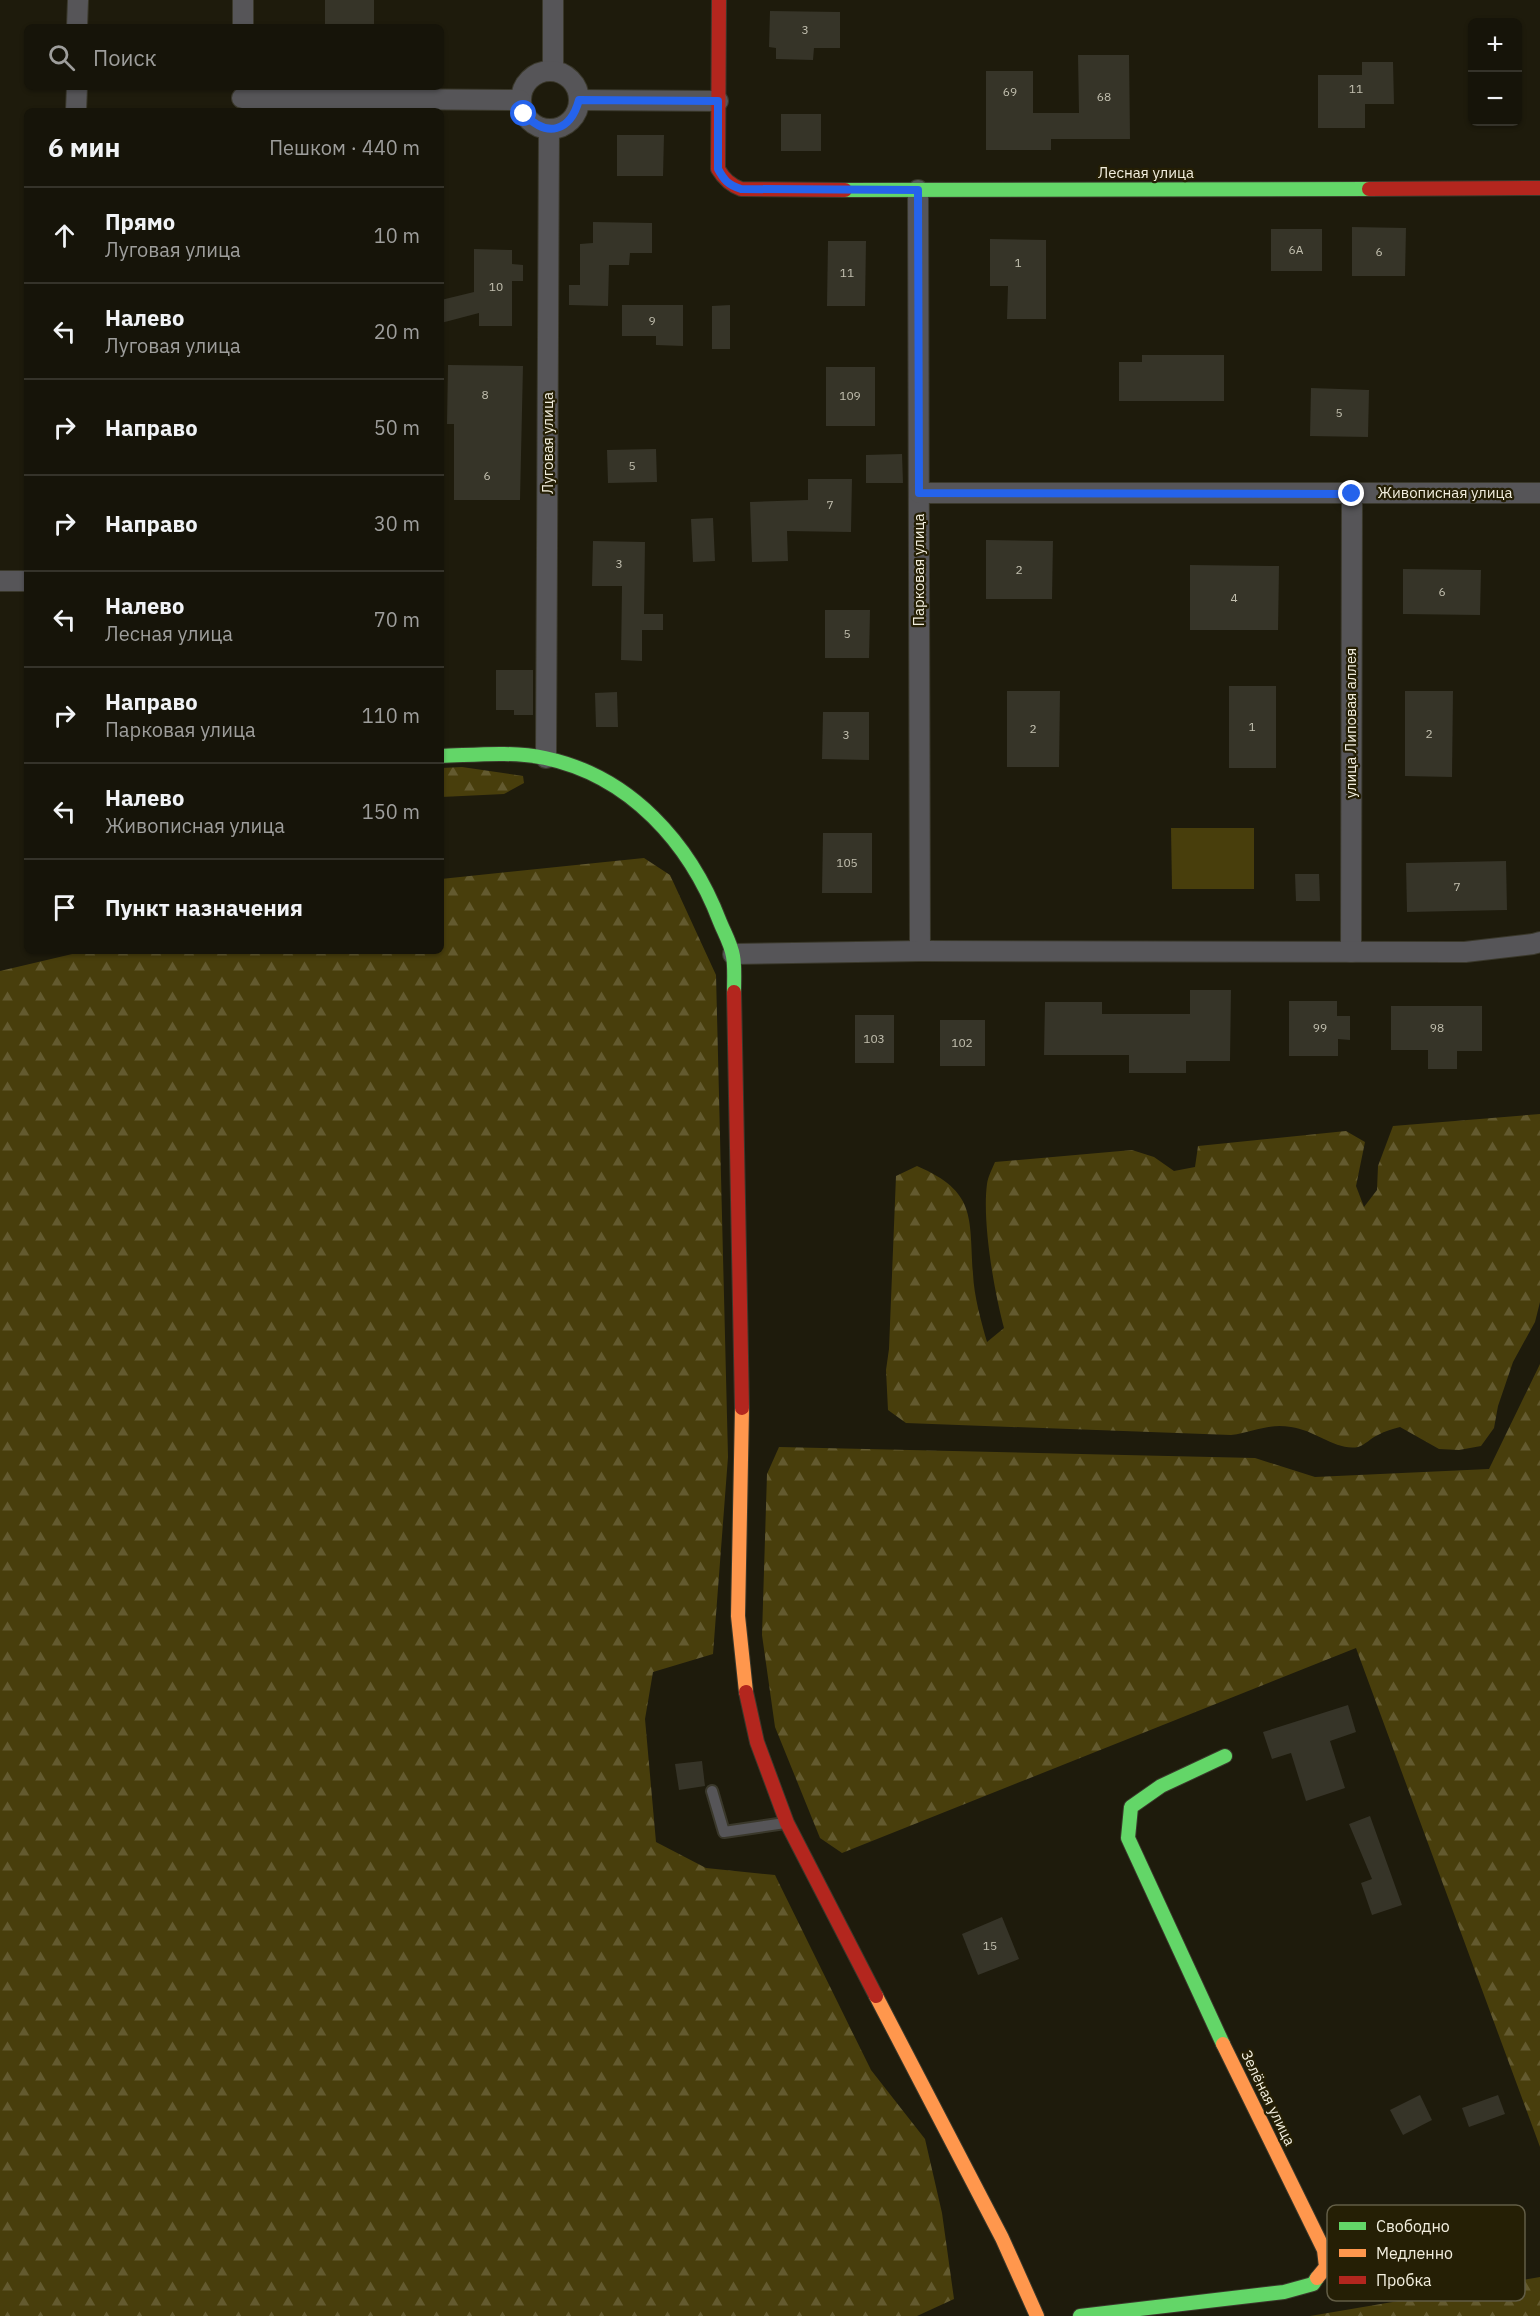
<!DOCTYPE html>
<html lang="ru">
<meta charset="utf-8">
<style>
:root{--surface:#161409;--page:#232117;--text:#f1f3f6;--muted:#9e9e9c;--line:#35332a}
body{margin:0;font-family:"IBM Plex Sans",sans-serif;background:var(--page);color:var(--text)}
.controls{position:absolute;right:18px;top:18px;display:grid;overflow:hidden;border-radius:9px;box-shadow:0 2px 4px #0004}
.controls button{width:54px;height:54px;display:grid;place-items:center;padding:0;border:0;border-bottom:2px solid var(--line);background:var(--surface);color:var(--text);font:30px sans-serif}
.stop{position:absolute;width:18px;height:18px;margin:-14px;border:4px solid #2563eb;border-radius:50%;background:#fff}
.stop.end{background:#2563eb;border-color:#fff;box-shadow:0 2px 6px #0008}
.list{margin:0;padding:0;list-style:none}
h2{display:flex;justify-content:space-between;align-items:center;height:78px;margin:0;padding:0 24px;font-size:26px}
h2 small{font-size:20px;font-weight:400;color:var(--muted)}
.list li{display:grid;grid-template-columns:39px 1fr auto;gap:18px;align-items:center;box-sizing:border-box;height:96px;padding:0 24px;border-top:2px solid var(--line)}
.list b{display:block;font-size:22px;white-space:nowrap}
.list p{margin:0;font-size:20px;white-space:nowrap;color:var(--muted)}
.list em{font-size:20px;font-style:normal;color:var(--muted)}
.icon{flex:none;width:33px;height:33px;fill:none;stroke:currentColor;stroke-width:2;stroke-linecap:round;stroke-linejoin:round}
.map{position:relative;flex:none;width:1540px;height:2316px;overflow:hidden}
.search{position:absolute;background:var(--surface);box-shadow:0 2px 4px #0004;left:24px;top:24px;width:420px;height:66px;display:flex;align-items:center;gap:15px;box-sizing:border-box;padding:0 21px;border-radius:9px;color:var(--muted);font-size:22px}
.panel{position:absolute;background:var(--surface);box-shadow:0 2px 4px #0004;left:24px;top:108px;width:420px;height:846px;border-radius:9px}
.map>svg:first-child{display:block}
.green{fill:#483e0c}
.forest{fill:url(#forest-firs)}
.building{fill:#363428}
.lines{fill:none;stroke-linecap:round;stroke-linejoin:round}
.lane-casing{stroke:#3a382b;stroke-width:14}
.street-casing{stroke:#3a382b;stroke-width:22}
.fast-casing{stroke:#3a382b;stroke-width:16}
.slow-casing{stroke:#3a382b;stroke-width:16}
.jam-casing{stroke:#3a382b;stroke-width:16}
.lane{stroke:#565558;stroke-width:10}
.street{stroke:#565558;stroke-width:20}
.fast{stroke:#63d668;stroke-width:14}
.slow{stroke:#ff974d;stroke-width:14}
.jam{stroke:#b3261e;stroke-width:14}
.route{stroke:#2563eb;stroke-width:8}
.labels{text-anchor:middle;stroke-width:4.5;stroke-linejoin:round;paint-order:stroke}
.number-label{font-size:12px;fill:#c3c0b0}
.street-label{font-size:15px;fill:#f2eede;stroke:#251f05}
.key{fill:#251f05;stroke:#625d46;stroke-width:1.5}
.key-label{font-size:16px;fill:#f2eede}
</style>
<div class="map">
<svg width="1540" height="2316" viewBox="0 0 1540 2316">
<defs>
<pattern id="forest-firs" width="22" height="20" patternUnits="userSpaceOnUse" patternTransform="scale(1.5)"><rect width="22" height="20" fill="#483e0c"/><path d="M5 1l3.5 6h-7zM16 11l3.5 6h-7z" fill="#635a2f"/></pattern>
</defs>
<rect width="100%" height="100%" fill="#1e1b0c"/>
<polygon class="green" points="1171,828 1254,828 1254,889 1172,889"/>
<g class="forest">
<polygon points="462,767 523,776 524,783 504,794 441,797 441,768"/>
<polygon points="644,858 670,875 716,975 728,1457 713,1654 653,1672 645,1719 656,1842 706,1868 775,1875 871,2070 925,2139 942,2213 954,2299 917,2316 0,2316 0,971 85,951 441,951 441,879"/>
<path d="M1540 1114V1302L1535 1322 1513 1362 1498 1406 1494 1428 1481 1446 1459 1450 1439 1449 1400 1427C1393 1429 1385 1431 1378 1435 1371 1438 1365 1445 1358 1447 1336 1451 1315 1430 1291 1427 1268 1423 1254 1432 1231 1435L906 1423 888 1410 886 1370 889 1349 896 1176 917 1166C977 1192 969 1217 973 1274 974 1296 981 1321 987 1342L1004 1328C994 1291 982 1221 987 1184 988 1177 992 1169 995 1162L1132 1150 1154 1157 1174 1171 1195 1167 1198 1146 1346 1131 1365 1142 1356 1186 1364 1207 1377 1190 1378 1166 1393 1126Z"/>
<polygon points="1540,1364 1540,2147 1356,1648 842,1853 820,1838 775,1727 762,1635 767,1474 779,1447 1255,1458 1315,1477 1489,1469"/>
<polygon points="1540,2277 1540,2316 1310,2316"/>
</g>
<g class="building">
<rect x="325" y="0" width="49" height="27"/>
<polygon points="770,11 840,12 840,48 814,48 813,60 776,59 776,48 769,47"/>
<polygon points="1078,55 1129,55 1130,139 1051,139 1051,150 986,150 986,71 1033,71 1033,113 1079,113"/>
<polygon points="1362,62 1393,62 1394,104 1365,104 1365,128 1318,128 1318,75 1362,75"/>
<rect x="781" y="114" width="40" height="37"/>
<polygon points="617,135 664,135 663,176 617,176"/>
<polygon points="593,222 652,223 652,253 630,253 629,265 609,265 608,306 569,305 569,285 580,285 580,244 593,243"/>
<polygon points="1352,227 1406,228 1405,276 1352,276"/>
<rect x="1271" y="229" width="51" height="42"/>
<polygon points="990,239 1046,240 1046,319 1007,319 1008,286 990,286"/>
<polygon points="828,241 866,241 865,306 827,306"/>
<polygon points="474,249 512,250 512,264 523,265 523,281 512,281 512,326 479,326 479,313 441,323 441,300 474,292"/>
<polygon points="622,305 683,305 683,346 656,345 656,336 622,336"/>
<polygon points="730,305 730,349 712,349 712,306"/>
<polygon points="1142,355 1224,355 1224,401 1119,401 1119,362 1142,362"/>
<polygon points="448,365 523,366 520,500 454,500 454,424 447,424"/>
<rect x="826" y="367" width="49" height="59"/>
<polygon points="1311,388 1369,390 1368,437 1310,436"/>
<polygon points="656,449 657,482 608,483 607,450"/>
<polygon points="902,454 903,483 866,483 866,455"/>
<polygon points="808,479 852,479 851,532 787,531 788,561 752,562 750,502 808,500"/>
<polygon points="713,518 715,561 693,562 691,519"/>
<polygon points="986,540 1053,541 1052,599 986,599"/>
<polygon points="593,541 645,542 644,614 663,614 663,630 642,630 642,661 621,660 622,586 592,586"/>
<polygon points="1190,565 1279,566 1278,630 1190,630"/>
<polygon points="1403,569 1481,570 1480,615 1403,614"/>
<polygon points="825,610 870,610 869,658 825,658"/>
<polygon points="496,670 533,670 533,715 514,715 514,710 496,710"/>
<rect x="1229" y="686" width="47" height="82"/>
<polygon points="1007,691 1060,691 1059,767 1007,767"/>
<polygon points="1405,691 1453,691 1452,777 1405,776"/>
<polygon points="617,692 618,727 596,727 595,693"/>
<polygon points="823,712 869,712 869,760 822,759"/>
<polygon points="823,833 872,833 872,893 822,893"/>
<polygon points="1506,861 1507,910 1407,912 1406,863"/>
<polygon points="1295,874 1319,874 1320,901 1296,901"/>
<polygon points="1190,990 1231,990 1230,1061 1186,1061 1186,1073 1129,1073 1129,1055 1044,1055 1045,1002 1102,1002 1102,1014 1190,1014"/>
<polygon points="1289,1001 1337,1001 1337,1016 1350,1016 1350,1040 1338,1039 1338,1056 1289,1056"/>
<polygon points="1391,1006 1482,1006 1482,1051 1457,1051 1457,1069 1428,1069 1428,1050 1391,1050"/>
<rect x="855" y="1015" width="39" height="48"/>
<rect x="940" y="1020" width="45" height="46"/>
<polygon points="1348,1705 1356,1732 1330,1741 1345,1788 1306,1801 1291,1753 1272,1759 1263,1732"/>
<polygon points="702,1761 705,1786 679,1790 675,1764"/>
<polygon points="1370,1816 1402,1905 1372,1915 1361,1883 1372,1879 1349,1824"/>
<polygon points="1002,1917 1019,1959 978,1975 962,1934"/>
<polygon points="1420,2095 1432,2120 1403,2135 1390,2110"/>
<polygon points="1498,2095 1505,2114 1469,2127 1462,2108"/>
</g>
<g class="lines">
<defs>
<polyline id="lane" points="712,1791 724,1832 785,1823"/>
<g id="street">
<polyline points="77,27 78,0"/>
<polyline points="243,27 243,0"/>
<polyline points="553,70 553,0"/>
<circle cx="550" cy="100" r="29"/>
<polyline points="242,98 520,100"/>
<polyline points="579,100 718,101"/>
<polyline points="76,111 77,87"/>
<polyline points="918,190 920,951"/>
<polyline points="919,493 1540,493"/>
<polyline points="0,581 27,581"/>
<polyline points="546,758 549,129"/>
<polyline points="1351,952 1352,494"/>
<polyline points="733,954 920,951 1465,952 1533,944 1540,942"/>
</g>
<g id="fast">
<polyline points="845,190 1369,189"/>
<path d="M441 756C475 755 511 751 545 758 630 776 690 843 720 922 724 932 731 944 733 956 735 967 734 980 734 992"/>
<polyline points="1223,2044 1128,1838 1131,1807 1161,1786 1225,1756"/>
<polyline points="1080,2316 1284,2292 1313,2284 1317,2278"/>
</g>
<g id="slow">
<polyline points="742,1408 738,1616 746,1692"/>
<polyline points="876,1996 1002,2238 1037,2316"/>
<polyline points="1223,2044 1324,2250 1326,2267 1317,2278"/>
</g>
<g id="jam">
<path d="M719 0 718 169C724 179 730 185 741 189L845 190"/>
<polyline points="1369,189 1540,188"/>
<polyline points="734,992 742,1408"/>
<polyline points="746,1692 757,1742 787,1823 876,1996"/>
</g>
</defs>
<use href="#lane" class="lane-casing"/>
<use href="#street" class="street-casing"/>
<use href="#fast" class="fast-casing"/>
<use href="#slow" class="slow-casing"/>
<use href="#jam" class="jam-casing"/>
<use href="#lane" class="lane"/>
<use href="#street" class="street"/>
<use href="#fast" class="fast"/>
<use href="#slow" class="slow"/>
<use href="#jam" class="jam"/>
</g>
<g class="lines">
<path class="route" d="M524 114C547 138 570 132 579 100L718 101V169C724 180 728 185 741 189L918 190 919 493 1352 494"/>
</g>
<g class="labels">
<g class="number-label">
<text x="805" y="34">3</text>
<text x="1356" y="93">11</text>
<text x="1010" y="96">69</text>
<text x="1104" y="101">68</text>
<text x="1296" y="254">6А</text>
<text x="1379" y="256">6</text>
<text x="1018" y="267">1</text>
<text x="847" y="277">11</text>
<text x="496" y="291">10</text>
<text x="652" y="325">9</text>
<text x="485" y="399">8</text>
<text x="850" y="400">109</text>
<text x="1339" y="417">5</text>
<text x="632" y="470">5</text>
<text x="487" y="480">6</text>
<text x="830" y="509">7</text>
<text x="619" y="568">3</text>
<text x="1019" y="574">2</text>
<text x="1442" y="596">6</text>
<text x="1234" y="602">4</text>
<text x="847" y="638">5</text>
<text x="1252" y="731">1</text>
<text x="1033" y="733">2</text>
<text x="1429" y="738">2</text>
<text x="846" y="739">3</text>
<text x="847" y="867">105</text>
<text x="1457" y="891">7</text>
<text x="1320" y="1032">99</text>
<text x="1437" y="1032">98</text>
<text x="874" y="1043">103</text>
<text x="962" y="1047">102</text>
<text x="990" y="1950">15</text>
</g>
<g class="street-label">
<text x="1146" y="178">Лесная улица</text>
<text transform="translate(548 443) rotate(-90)" y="5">Луговая улица</text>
<text x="1445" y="498">Живописная улица</text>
<text transform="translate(919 570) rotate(-90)" y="5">Парковая улица</text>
<text transform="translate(1351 723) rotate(-90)" y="5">улица Липовая аллея</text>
<text transform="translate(1268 2098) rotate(64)" y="5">Зелёная улица</text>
</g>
</g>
<rect x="1327" y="2205" width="198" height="96" rx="9" class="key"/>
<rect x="1339" y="2222" width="27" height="8" fill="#63d668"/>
<rect x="1339" y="2249" width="27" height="8" fill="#ff974d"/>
<rect x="1339" y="2276" width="27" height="8" fill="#b3261e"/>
<g class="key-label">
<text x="1376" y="2232">Свободно</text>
<text x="1376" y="2259">Медленно</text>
<text x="1376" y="2286">Пробка</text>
</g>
</svg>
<div class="controls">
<button>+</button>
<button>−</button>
</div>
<div class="stop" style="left:524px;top:114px"></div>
<div class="stop end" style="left:1352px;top:494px"></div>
<div class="search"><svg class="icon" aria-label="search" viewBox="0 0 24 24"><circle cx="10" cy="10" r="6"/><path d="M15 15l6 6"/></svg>Поиск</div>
<section class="panel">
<h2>6 мин<small>Пешком · 440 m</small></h2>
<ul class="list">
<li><svg class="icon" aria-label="ahead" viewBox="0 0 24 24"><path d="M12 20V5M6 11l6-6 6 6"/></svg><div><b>Прямо</b><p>Луговая улица</p></div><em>10 m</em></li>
<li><svg class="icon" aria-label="left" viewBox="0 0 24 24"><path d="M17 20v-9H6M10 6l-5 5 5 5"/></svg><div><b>Налево</b><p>Луговая улица</p></div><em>20 m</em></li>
<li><svg class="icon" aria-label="right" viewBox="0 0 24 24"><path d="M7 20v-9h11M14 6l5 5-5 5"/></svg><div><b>Направо</b></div><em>50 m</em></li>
<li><svg class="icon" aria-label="right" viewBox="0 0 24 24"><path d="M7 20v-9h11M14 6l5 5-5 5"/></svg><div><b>Направо</b></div><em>30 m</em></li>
<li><svg class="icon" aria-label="left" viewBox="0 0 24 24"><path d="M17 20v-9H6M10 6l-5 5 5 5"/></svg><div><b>Налево</b><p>Лесная улица</p></div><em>70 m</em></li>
<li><svg class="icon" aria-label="right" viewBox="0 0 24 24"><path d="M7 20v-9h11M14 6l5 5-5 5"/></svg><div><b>Направо</b><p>Парковая улица</p></div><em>110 m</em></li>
<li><svg class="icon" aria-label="left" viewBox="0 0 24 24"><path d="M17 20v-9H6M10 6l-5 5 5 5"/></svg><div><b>Налево</b><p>Живописная улица</p></div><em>150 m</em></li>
<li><svg class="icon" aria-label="arrive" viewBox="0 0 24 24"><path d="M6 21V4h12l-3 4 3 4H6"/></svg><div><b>Пункт назначения</b></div></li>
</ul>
</section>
</div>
